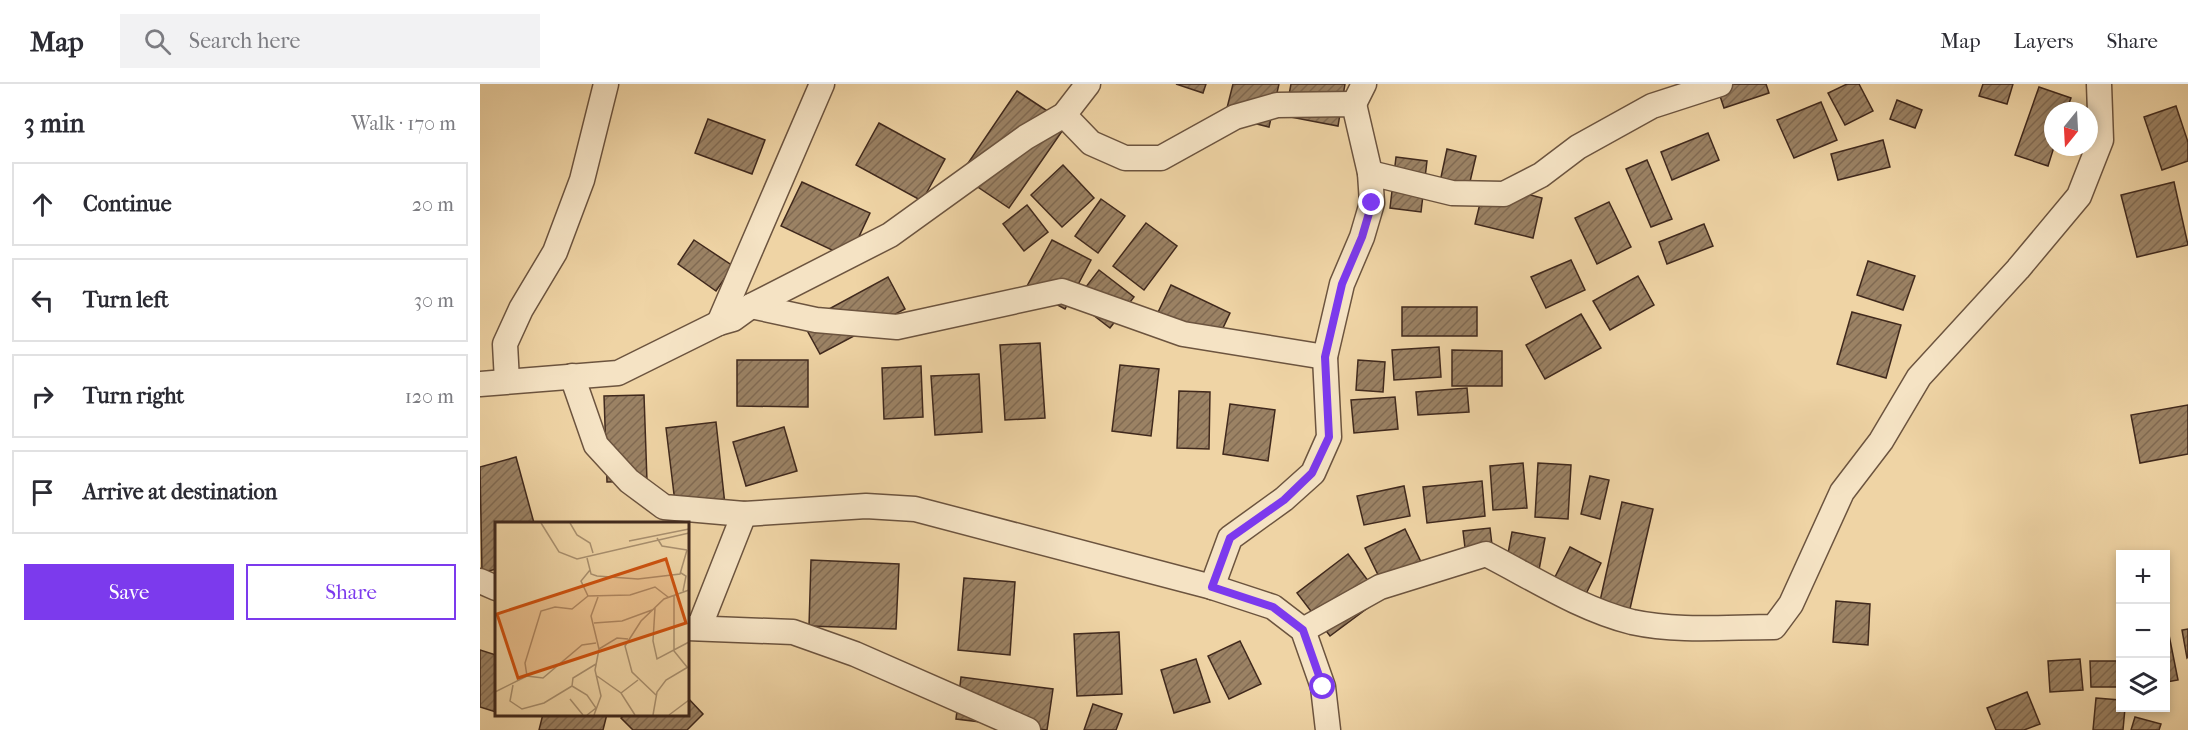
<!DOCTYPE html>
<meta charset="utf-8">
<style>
:root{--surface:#fff;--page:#f2f2f3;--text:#2b2b33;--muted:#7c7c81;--line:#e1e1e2;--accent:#7c3aed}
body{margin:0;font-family:"IM FELL French Canon",serif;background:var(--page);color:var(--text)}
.controls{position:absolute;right:18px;bottom:18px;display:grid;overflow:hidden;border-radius:0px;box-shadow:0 3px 9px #0003}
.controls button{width:54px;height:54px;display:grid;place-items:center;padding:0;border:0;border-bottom:2px solid var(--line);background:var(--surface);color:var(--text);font:30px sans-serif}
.compass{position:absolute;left:1564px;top:18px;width:54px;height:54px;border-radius:50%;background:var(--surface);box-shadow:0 3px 9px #0003;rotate:198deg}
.stop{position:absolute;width:18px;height:18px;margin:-14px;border:4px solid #7c3aed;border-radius:50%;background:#fff}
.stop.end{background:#7c3aed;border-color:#fff;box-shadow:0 2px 6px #0008}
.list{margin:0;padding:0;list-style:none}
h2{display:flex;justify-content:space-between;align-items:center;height:78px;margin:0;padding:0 24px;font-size:26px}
h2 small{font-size:20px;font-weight:400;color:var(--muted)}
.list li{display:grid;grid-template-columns:39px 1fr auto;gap:18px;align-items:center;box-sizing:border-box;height:84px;margin:0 12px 12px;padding:0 12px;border:2px solid var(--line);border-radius:0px}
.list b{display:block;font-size:22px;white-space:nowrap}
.list em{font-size:20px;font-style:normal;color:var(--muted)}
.actions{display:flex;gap:12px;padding:18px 24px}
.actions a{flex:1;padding:14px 0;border:2px solid var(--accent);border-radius:0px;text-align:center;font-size:21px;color:var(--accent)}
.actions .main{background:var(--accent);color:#fff}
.icon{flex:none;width:33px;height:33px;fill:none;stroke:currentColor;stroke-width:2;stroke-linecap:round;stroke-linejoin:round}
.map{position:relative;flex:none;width:1708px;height:646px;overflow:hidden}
header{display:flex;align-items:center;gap:36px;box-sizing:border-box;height:84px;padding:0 30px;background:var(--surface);border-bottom:2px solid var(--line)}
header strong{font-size:28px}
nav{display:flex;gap:33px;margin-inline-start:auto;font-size:21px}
.search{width:420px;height:54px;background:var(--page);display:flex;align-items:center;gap:15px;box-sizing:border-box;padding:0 21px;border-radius:0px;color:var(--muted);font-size:22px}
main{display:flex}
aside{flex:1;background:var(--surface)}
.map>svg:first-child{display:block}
.building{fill:url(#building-hatch);stroke:#40291d;stroke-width:1.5}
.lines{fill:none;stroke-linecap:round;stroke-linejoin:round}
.street-casing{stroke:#6c543f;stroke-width:27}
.street{stroke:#f5e3c4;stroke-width:24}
.route{stroke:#7c3aed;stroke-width:8}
.inset-road{fill:none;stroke:#a9906f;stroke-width:1.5}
.view{fill:#cf520f;fill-opacity:0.15;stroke:#cf520f;stroke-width:3}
.inset-edge{fill:none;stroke:#40291d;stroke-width:3}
</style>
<header>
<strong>Map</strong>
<div class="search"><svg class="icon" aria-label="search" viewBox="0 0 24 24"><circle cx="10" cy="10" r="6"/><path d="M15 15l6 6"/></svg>Search here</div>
<nav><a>Map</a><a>Layers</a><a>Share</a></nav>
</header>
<main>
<aside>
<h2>3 min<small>Walk · 170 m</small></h2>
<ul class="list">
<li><svg class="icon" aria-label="ahead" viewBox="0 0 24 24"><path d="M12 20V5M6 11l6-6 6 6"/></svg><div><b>Continue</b></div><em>20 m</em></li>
<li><svg class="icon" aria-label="left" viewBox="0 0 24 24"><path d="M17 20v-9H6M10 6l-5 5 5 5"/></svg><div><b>Turn left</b></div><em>30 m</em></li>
<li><svg class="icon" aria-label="right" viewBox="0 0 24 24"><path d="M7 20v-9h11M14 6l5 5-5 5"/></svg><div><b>Turn right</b></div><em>120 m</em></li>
<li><svg class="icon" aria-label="arrive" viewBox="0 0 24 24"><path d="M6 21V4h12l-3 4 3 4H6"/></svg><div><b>Arrive at destination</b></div></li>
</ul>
<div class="actions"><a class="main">Save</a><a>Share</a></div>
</aside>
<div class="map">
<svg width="1708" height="646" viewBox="0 0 1708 646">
<defs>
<pattern id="building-hatch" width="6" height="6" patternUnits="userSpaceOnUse" patternTransform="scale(1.5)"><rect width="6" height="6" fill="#9b8264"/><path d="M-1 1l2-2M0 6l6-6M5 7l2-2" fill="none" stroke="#806a52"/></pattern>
</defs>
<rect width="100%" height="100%" fill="#efd4a5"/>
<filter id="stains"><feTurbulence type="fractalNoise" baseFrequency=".00333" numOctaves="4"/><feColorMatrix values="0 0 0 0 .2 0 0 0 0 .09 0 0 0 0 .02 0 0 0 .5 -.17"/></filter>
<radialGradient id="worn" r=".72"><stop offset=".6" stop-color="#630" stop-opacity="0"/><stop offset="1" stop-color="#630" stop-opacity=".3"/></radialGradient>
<g class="building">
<polygon points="696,0 726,0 723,9"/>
<polygon points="753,0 799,0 789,43 745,32"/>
<polygon points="811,0 865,0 858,42 805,32"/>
<polygon points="1236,0 1286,0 1289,9 1244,24"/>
<polygon points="1367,0 1379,0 1393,27 1365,41 1348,9"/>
<polygon points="1503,0 1533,0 1527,20 1499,12"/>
<polygon points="1559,3 1591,14 1586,27 1573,27 1574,63 1568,82 1535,71"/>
<polygon points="537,7 587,40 529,124 480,91"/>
<polygon points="1417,16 1442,26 1435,44 1410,35"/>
<polygon points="1341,18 1357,56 1314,74 1297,36"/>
<polygon points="1696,22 1708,58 1708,77 1682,86 1664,33"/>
<polygon points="228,35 285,56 272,90 215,69"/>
<polygon points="399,39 465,75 442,117 376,81"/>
<polygon points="1228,49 1239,76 1192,96 1181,68"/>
<polygon points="1403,56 1410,83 1358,96 1351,70"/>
<polygon points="967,65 996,72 985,119 957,112"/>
<polygon points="916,73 947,77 941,128 910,124"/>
<polygon points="1167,76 1192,135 1171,143 1146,85"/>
<polygon points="583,81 614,114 582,143 551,111"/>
<polygon points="322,98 390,129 369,174 301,142"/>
<polygon points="1694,98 1708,161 1657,173 1641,111"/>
<polygon points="1005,99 1062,114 1053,154 995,140"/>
<polygon points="621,115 645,132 618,169 595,152"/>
<polygon points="1129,118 1151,163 1117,180 1095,134"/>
<polygon points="547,121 568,148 544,167 523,140"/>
<polygon points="666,139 697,162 664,206 633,182"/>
<polygon points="1224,140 1233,162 1187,180 1179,158"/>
<polygon points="214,156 253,182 236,207 198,180"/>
<polygon points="572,156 611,176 585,225 546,204"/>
<polygon points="1091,176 1105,206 1066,224 1051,193"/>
<polygon points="1388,177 1435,192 1423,226 1377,211"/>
<polygon points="619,186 654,213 630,244 595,217"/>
<polygon points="1158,192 1174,221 1130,246 1113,217"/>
<polygon points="408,193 425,225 340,270 323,239"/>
<polygon points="691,201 750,229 732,267 673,239"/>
<rect x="922" y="223" width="75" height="29"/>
<polygon points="1372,228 1421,241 1406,294 1357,280"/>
<polygon points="1101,230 1121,264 1065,295 1046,261"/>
<polygon points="560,259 565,334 525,336 520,261"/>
<polygon points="959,263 961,293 914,296 912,266"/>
<polygon points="972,266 1022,267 1022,302 972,302"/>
<polygon points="257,276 328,276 328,323 257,322"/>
<polygon points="878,276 905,278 903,308 876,306"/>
<polygon points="640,281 679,285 671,352 632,347"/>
<polygon points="441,282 443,333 404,335 402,284"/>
<polygon points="499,290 502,348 455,351 451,292"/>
<polygon points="987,304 989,328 938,331 936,308"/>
<polygon points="699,307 730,308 729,365 697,364"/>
<polygon points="164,311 167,397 127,398 124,312"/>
<polygon points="915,313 918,345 874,349 871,316"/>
<polygon points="750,320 795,326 788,377 743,370"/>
<polygon points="1708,321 1708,370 1660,379 1651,331"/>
<polygon points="236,338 246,430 197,435 186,344"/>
<polygon points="304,343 317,387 266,402 253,358"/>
<polygon points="36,373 54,439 16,439 16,485 2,489 0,383"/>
<polygon points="1043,379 1047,424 1013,426 1010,382"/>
<polygon points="1058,379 1091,381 1088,435 1055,433"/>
<polygon points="1110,392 1129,396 1120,435 1101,430"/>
<polygon points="1002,397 1005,432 947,439 943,403"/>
<polygon points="924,402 930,432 884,441 877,412"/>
<polygon points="1142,418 1173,425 1146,542 1116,535"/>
<polygon points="1010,444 1013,469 986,472 983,447"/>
<polygon points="925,445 943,482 903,501 885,464"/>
<polygon points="1032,448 1065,454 1059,486 1026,480"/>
<polygon points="1090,463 1121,479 1101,520 1069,505"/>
<polygon points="868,470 901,514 850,552 817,509"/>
<polygon points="331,476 419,480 416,545 329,542"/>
<polygon points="484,494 535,498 530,571 478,566"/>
<polygon points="1356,517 1390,520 1388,561 1353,558"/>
<polygon points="1708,545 1708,573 1707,574 1702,546"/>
<polygon points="639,548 642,610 597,612 594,550"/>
<polygon points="1686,551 1689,551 1698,596 1686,598"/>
<polygon points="760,557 781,600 749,615 728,572"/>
<polygon points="0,566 16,571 16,628 0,623"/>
<polygon points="716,575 730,618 694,629 681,586"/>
<polygon points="1600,575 1603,606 1570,608 1568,577"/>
<polygon points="1610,577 1640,577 1640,603 1611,603"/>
<polygon points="481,593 573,605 567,646 476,635"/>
<polygon points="1547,608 1560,640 1544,646 1516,646 1507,624"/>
<polygon points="207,613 223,630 207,646 153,646 141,634 146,630 207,630"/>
<polygon points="1616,614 1640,616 1640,624 1645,624 1643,646 1613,646"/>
<polygon points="613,620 642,630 636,646 604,646"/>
<polygon points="63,630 127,630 123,646 59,646"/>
<polygon points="1655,633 1681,640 1679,646 1651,646"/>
</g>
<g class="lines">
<defs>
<g id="street">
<polyline points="874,20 884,0"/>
<polyline points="584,31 611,59 645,74 681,74 755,33 797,21 874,20 890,89 892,119 882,153 862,200 845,273 849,353 833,389 804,415 750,454 732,503"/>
<polyline points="890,89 972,109 1024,110 1061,91 1098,63 1172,22 1240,0"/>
<polyline points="271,222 336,236 417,243 582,207 703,250 845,273"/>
<polyline points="239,239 342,0"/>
<polyline points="92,292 116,361 149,397 184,423 264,430 386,422 435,425 732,503 793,523 823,546 843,603 848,646"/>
<polyline points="27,297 25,260 41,225 75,168 102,96 126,0"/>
<polyline points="0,300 138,289 239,239 253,235 271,222 410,151 546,53 584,31 608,0"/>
<polyline points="0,497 16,504"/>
<polyline points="207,544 313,548 375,570 548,646"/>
<polyline points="219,544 264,430"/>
<path d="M823 546 900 503 1006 470C1053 494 1100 525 1152 538 1198 548 1247 543 1294 543L1311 520 1362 408 1401 357 1439 293 1538 185 1599 112 1621 56 1619 0"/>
</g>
</defs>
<use href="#street" class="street-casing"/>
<use href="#street" class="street"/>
</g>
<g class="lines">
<polyline class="route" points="843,603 823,546 793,523 732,503 750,454 804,416 832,389 849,353 845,273 862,200 882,153 892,119"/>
</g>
<g transform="translate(15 438)">
<rect width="194" height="194" fill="#efd4a5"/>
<path class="inset-road" d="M46 1 64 30 82 37 194 11M75 1 82 13 95 21 98 31M162 16 167 24 192 28M134 19 194 7M92 36 96 52 102 54 143 57 185 52 192 28M95 48 86 59 93 74 135 73 160 65 173 75M186 51 191 54 188 69M179 73V129L192 145M93 74 77 87 60 85 46 89 30 141 32 154 48 156 87 123 101 121M103 75 96 94 104 127 122 116 133 117M160 86 158 119 162 137 194 120M99 101 127 99 157 88M102 154 126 171 140 193M18 163 15 179 27 187 49 181 77 164M0 170 32 154M126 171 143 158M161 173 137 150 130 124 146 99 169 77 194 68M75 177 88 193M92 193 101 186 92 173 77 164 78 156 101 142M99 193 106 174 100 148 104 127M158 193 162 170 171 158 193 145M174 193 194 178"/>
<path class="view" d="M171 37 191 101 23 156 2 92Z"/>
<rect width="194" height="194" class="inset-edge"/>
</g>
<rect width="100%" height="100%" filter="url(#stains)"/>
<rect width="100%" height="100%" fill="url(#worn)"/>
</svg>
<div class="controls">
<button>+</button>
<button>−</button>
<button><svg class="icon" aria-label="layers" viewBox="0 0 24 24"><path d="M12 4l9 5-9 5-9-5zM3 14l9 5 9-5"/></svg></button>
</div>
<svg class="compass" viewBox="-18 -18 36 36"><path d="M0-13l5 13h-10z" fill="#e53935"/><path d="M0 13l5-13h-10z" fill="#7c7c81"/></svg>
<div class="stop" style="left:843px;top:603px"></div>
<div class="stop end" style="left:892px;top:119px"></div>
</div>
</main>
